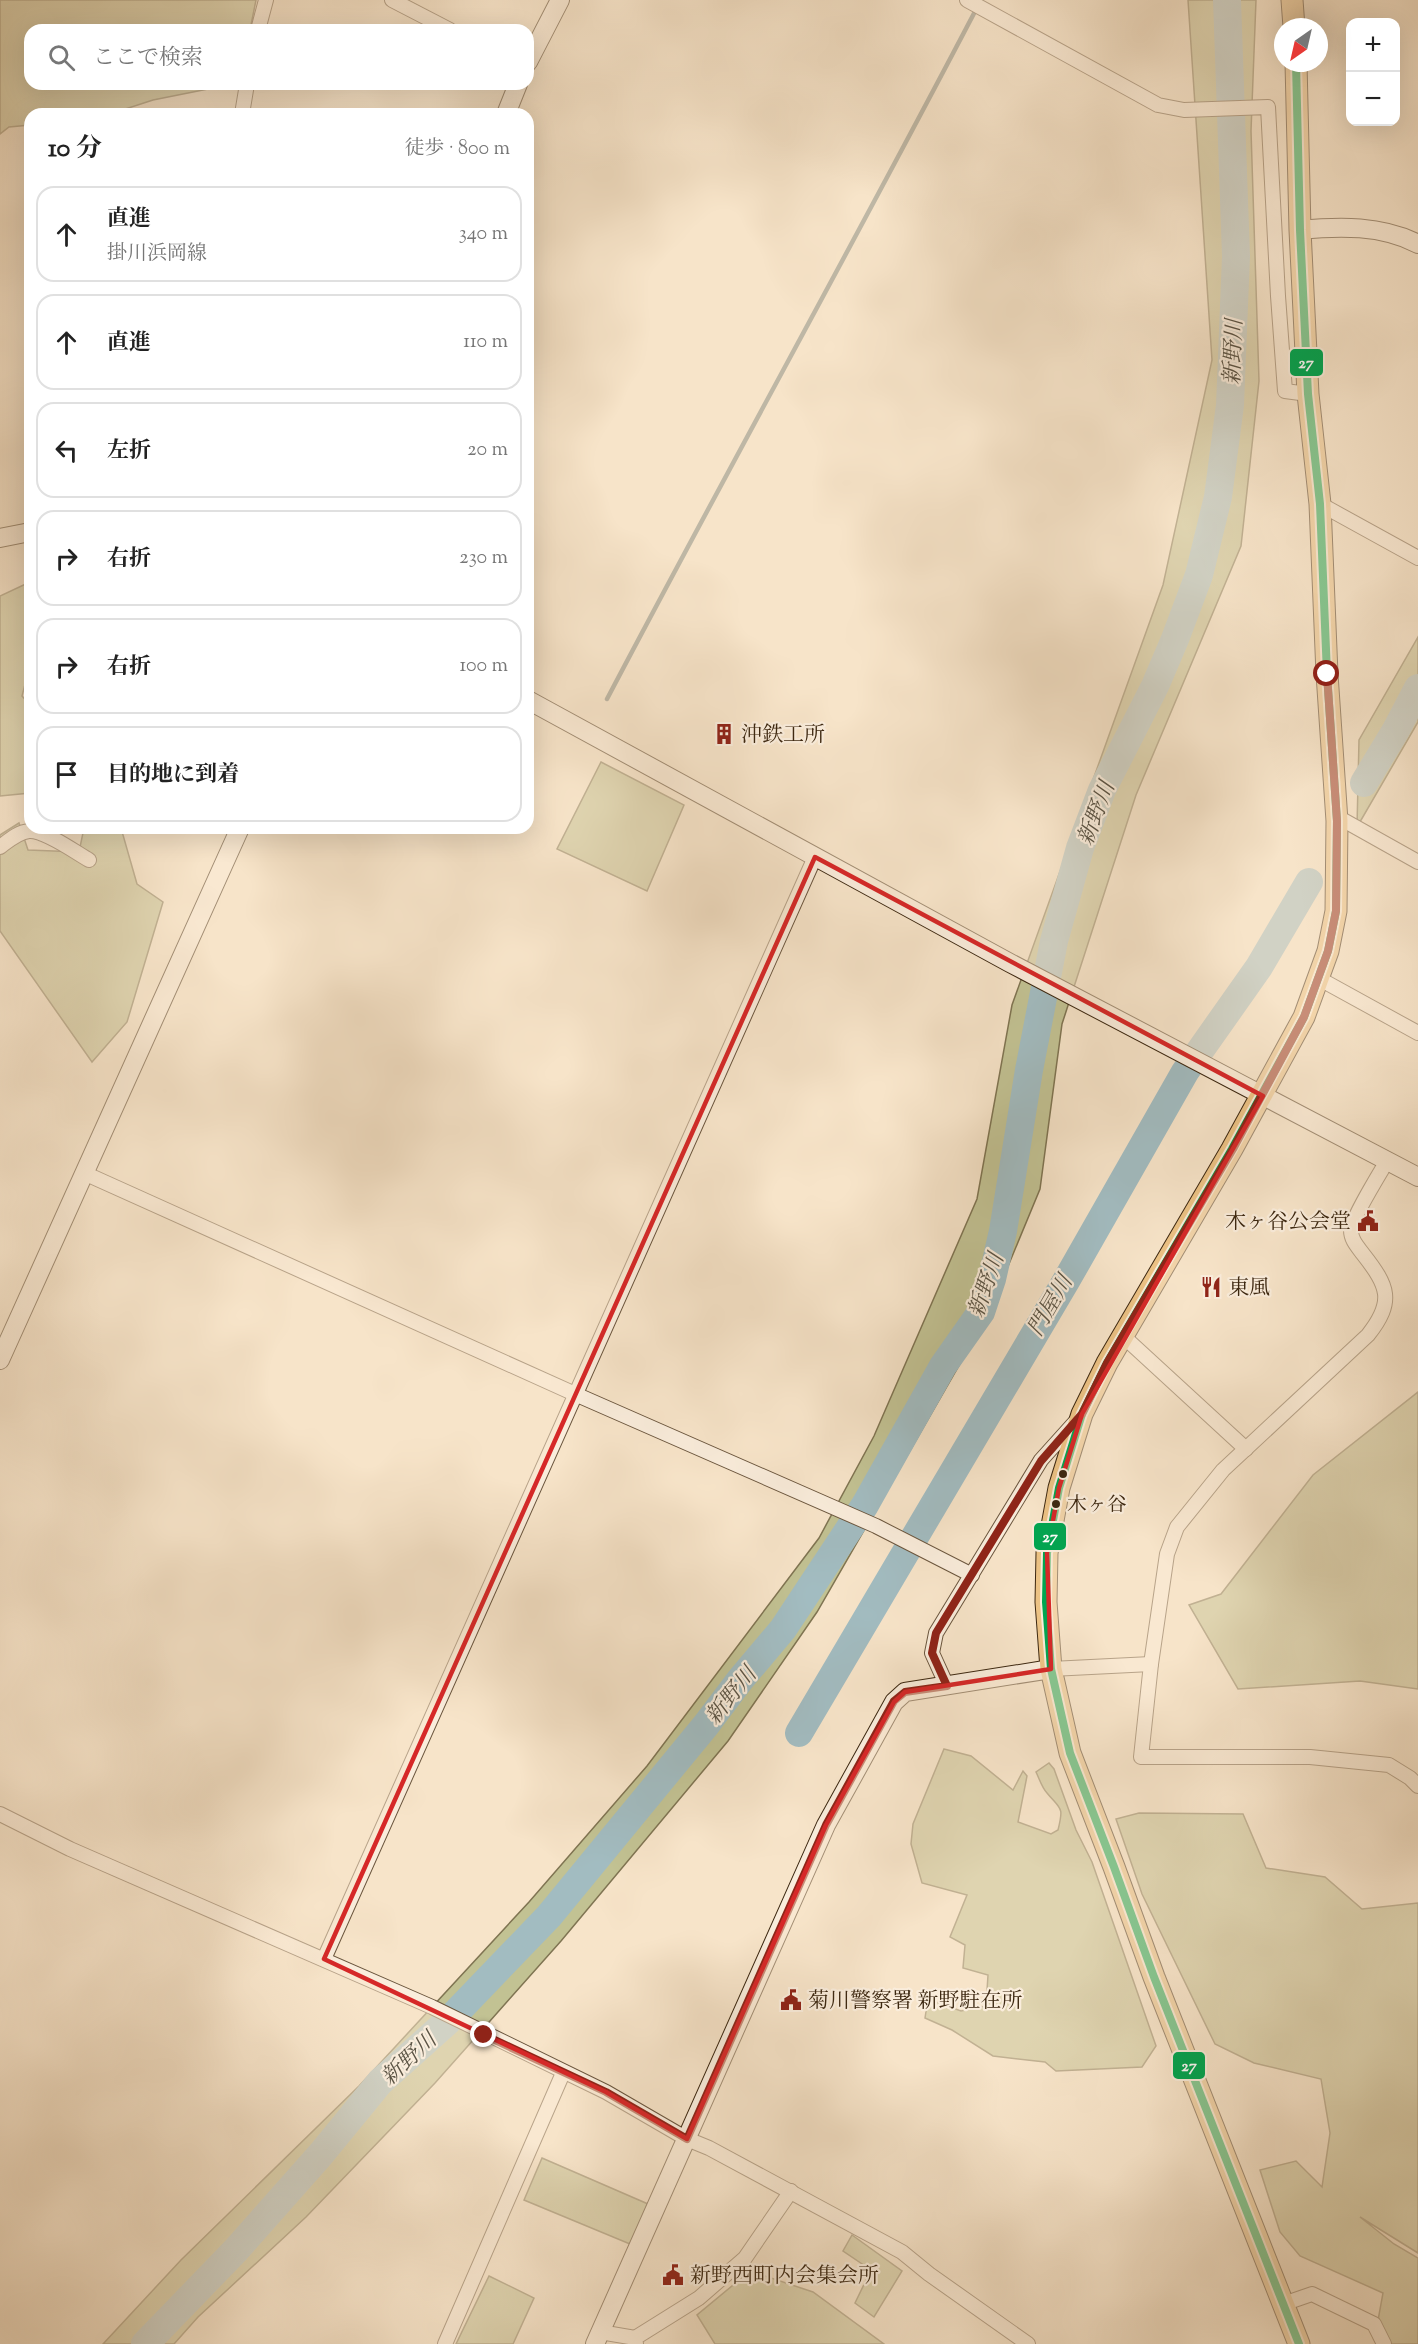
<!DOCTYPE html>
<html lang="ja">
<meta charset="utf-8">
<style>
:root{--surface:#fff;--page:#f2f2f2;--text:#222;--muted:#767676;--line:#e0e0e0}
body{margin:0;font-family:"Sorts Mill Goudy","Noto Serif JP",serif;background:var(--page);color:var(--text)}
.controls{position:absolute;right:18px;top:18px;display:grid;overflow:hidden;border-radius:12px;box-shadow:0 6px 24px #0002}
.controls button{width:54px;height:54px;display:grid;place-items:center;padding:0;border:0;border-bottom:2px solid var(--line);background:var(--surface);color:var(--text);font:30px sans-serif}
.compass{position:absolute;left:1274px;top:18px;width:54px;height:54px;border-radius:50%;background:var(--surface);box-shadow:0 6px 24px #0002;rotate:214deg}
.stop{position:absolute;width:18px;height:18px;margin:-14px;border:4px solid #8f2418;border-radius:50%;background:#fff}
.stop.end{background:#8f2418;border-color:#fff;box-shadow:0 2px 6px #0008}
.list{margin:0;padding:0;list-style:none}
h2{display:flex;justify-content:space-between;align-items:center;height:78px;margin:0;padding:0 24px;font-size:26px}
h2 small{font-size:20px;font-weight:400;color:var(--muted)}
.list li{display:grid;grid-template-columns:39px 1fr auto;gap:18px;align-items:center;box-sizing:border-box;height:96px;margin:0 12px 12px;padding:0 12px;border:2px solid var(--line);border-radius:18px}
.list b{display:block;font-size:22px;white-space:nowrap}
.list p{margin:0;font-size:20px;white-space:nowrap;color:var(--muted)}
.list em{font-size:20px;font-style:normal;color:var(--muted)}
.icon{flex:none;width:33px;height:33px;fill:none;stroke:currentColor;stroke-width:2;stroke-linecap:round;stroke-linejoin:round}
.map{position:relative;flex:none;width:1418px;height:2344px;overflow:hidden}
.search{position:absolute;background:var(--surface);box-shadow:0 6px 24px #0002;left:24px;top:24px;width:510px;height:66px;display:flex;align-items:center;gap:15px;box-sizing:border-box;padding:0 21px;border-radius:18px;color:var(--muted);font-size:22px}
.panel{position:absolute;background:var(--surface);box-shadow:0 6px 24px #0002;left:24px;top:108px;width:510px;height:726px;border-radius:18px}
.map>svg:first-child{display:block}
.green{fill:#c2c293;stroke:#7f7452;stroke-width:1.5}
.lines{fill:none;stroke-linecap:round;stroke-linejoin:round}
.stream{stroke:#79807a;stroke-width:4.5}
.river{stroke:#a2bcc1;stroke-width:28}
.street-casing{stroke:#6b563e;stroke-width:16}
.secondary-casing{stroke:#3c2710;stroke-width:20}
.primary-casing{stroke:#3c2710;stroke-width:23}
.street{stroke:#faeddc;stroke-width:14}
.secondary{stroke:#faeddc;stroke-width:18}
.primary{stroke:#ecc284;stroke-width:21}
.bus-1-casing{stroke:#faeddc;stroke-width:12}
.bus-1{stroke:#00a651;stroke-width:8}
.route{stroke:#8f2418;stroke-width:8}
.marked{fill:none;stroke:#d62828;stroke-width:4.5;stroke-linejoin:round}
.bus-dot{fill:#3c2710;stroke:#faeddc;stroke-width:2}
.labels{text-anchor:middle;stroke-width:4.5;stroke-linejoin:round;paint-order:stroke}
.bus-label{font-size:20px;fill:#3c2710;stroke:#faeddc;text-anchor:start}
.poi-label{font-size:21px;fill:#3c2710;stroke:#faeddc;text-anchor:start}
.water-label{font-size:22px;font-style:italic;fill:#5b5445;stroke:#faeddc}
.line-badge{stroke:#faeddc;stroke-width:2}
.badge-label{font-size:16px;text-anchor:middle;font-weight:bold;fill:#fff}
</style>
<div class="map">
<svg width="1418" height="2344" viewBox="0 0 1418 2344">
<rect width="100%" height="100%" fill="#f7e4c9"/>
<filter id="stains"><feTurbulence type="fractalNoise" baseFrequency=".00333" numOctaves="4"/><feColorMatrix values="0 0 0 0 .2 0 0 0 0 .09 0 0 0 0 .02 0 0 0 .5 -.17"/></filter>
<radialGradient id="worn" r=".72"><stop offset=".6" stop-color="#630" stop-opacity="0"/><stop offset="1" stop-color="#630" stop-opacity=".3"/></radialGradient>
<g class="green">
<polygon points="0,0 256,0 250,30 30,30 30,84 233,84 153,100 110,114 30,114 30,125 9,127 0,134"/>
<polygon points="1188,0 1256,0 1251,131 1259,381 1241,546 1136,795 1062,1024 1040,1189 987,1317 817,1612 728,1741 561,1941 435,2083 306,2217 198,2317 174,2344 103,2344 181,2260 359,2086 529,1902 647,1766 819,1538 874,1436 977,1199 1012,1005 1163,585 1212,360"/>
<polygon points="30,582 30,665 22,696 30,705 30,793 0,796 0,596"/>
<polygon points="1418,637 1418,722 1357,827 1359,740"/>
<polygon points="601,762 684,805 647,891 557,849"/>
<polygon points="19,823 28,850 79,852 84,828 121,828 137,884 163,902 127,1022 92,1062 0,931 0,835"/>
<polygon points="1418,1392 1418,1689 1360,1681 1238,1689 1189,1605 1221,1594 1313,1475"/>
<path d="M944 1749 971 1756 1013 1790 1023 1771 1027 1776 1018 1822 1051 1834 1058 1830C1064 1806 1061 1810 1047 1793 1042 1788 1039 1778 1036 1772L1049 1763 1054 1769 1076 1830 1092 1862 1156 2046 1142 2067 1056 2071 1045 2062 993 2056 952 2030 925 2018 928 1999 961 2011 986 2006 988 1975 963 1968 965 1945 950 1937 967 1895 922 1883 911 1844 913 1824Z"/>
<polygon points="1139,1813 1243,1814 1266,1868 1325,1877 1362,1909 1418,1903 1418,2253 1360,2217 1394,2244 1418,2258 1418,2344 1378,2344 1375,2337 1383,2293 1300,2256 1280,2232 1260,2170 1296,2161 1322,2187 1330,2133 1321,2079 1254,2063 1215,2044 1142,1894 1116,1819"/>
<polygon points="542,2158 648,2204 630,2244 524,2200"/>
<polygon points="852,2235 902,2271 874,2317 855,2303 871,2270 843,2251"/>
<polygon points="750,2271 813,2292 884,2344 715,2344 697,2315"/>
<polygon points="489,2276 534,2298 513,2344 456,2344"/>
</g>
<g class="lines">
<path class="stream" d="M607 699C730 465 859 234 981 0"/>
<g class="river">
<polyline points="1364,783 1396,730 1418,688"/>
<polyline points="799,1733 1066,1281 1185,1072 1259,967 1309,882"/>
<polyline points="145,2344 236,2250 321,2154 380,2082 448,2021 549,1916 706,1725 740,1680 783,1629 865,1505 943,1366 981,1312 992,1279 1003,1231 1029,1070 1054,941 1080,848 1102,790 1155,686 1175,639 1199,575 1218,497 1230,405 1236,256 1227,0"/>
</g>
<defs>
<g id="street">
<polyline points="392,0 450,30"/>
<polyline points="967,0 1158,105 1184,110 1268,107 1278,296 1285,391 1308,394"/>
<polyline points="258,30 266,0"/>
<polyline points="242,114 247,84"/>
<polyline points="1320,504 1418,558"/>
<polyline points="1336,816 1418,862"/>
<path d="M0 847C8 841 18 832 29 831 45 830 75 852 89 860"/>
<polyline points="1318,978 1418,1033"/>
<path d="M1387 1161C1380 1173 1351 1220 1351 1230 1351 1240 1357 1246 1363 1254 1388 1286 1395 1301 1368 1335L1223 1470 1177 1527 1167 1554 1151 1664 1141 1757H1310L1389 1765 1410 1778 1418 1786"/>
<polyline points="84,1173 575,1394 876,1526 972,1575"/>
<polyline points="1123,1336 1246,1449"/>
<polyline points="1051,1669 1151,1664"/>
<polyline points="947,1686 932,1653 936,1633 1041,1460 1077,1420"/>
<polyline points="0,1814 70,1849 432,2007 606,2092 687,2139 709,2148 902,2252 929,2274 1028,2344"/>
<polyline points="324,1959 815,857"/>
<polyline points="1283,2304 1312,2294 1374,2324 1384,2344"/>
<polyline points="600,2332 635,2338"/>
<polyline points="445,2344 563,2073"/>
<polyline points="636,2344 635,2338 699,2298 745,2258 791,2191"/>
</g>
<g id="secondary">
<polyline points="528,62 560,0"/>
<polyline points="506,114 518,84"/>
<path d="M1300 230C1339 226 1382 225 1418 244"/>
<polyline points="0,538 30,532"/>
<polyline points="528,700 1010,963 1418,1177"/>
<polyline points="0,1360 240,828"/>
<polyline points="595,2344 826,1825 894,1702 905,1692 1051,1669"/>
</g>
<g id="primary">
<polyline points="1292,0 1294,27"/>
<polyline points="1296,63 1300,230 1308,394 1320,504 1327,674 1337,821 1336,911 1328,951 1304,1017 1232,1149 1107,1363 1082,1414 1059,1488 1047,1553 1046,1602 1051,1669 1070,1753 1114,1867 1154,1977 1299,2344"/>
</g>
</defs>
<use href="#street" class="street-casing"/>
<use href="#secondary" class="secondary-casing"/>
<use href="#primary" class="primary-casing"/>
<use href="#street" class="street"/>
<use href="#secondary" class="secondary"/>
<use href="#primary" class="primary"/>
<defs>
<polyline id="bus-1" points="1296,63 1300,230 1308,394 1320,504 1327,674 1337,821 1336,911 1328,951 1304,1017 1232,1149 1107,1363 1082,1414 1059,1488 1047,1553 1046,1602 1051,1669 1070,1753 1114,1867 1154,1977 1299,2344"/>
</defs>
<use href="#bus-1" class="bus-1-casing"/>
<use href="#bus-1" class="bus-1"/>
</g>
<g class="lines">
<polyline class="route" points="484,2035 606,2092 687,2139 826,1825 894,1701 905,1692 947,1686 932,1653 936,1633 1041,1461 1082,1414 1107,1363 1233,1149 1304,1017 1328,951 1336,911 1337,821 1327,674"/>
</g>
<path d="M0 0H1418V2344H0ZM815 857 1263 1096 1082 1414 1059 1488 1047 1553 1051 1669 905 1692 894 1702 826 1825 687 2139 606 2092 324 1959Z" fill="#f7e4c9" fill-opacity=".55" fill-rule="evenodd"/>
<path class="marked" d="M815 857 1263 1096 1082 1414 1059 1488 1047 1553 1051 1669 905 1692 894 1702 826 1825 687 2139 606 2092 324 1959Z"/>
<defs>
<symbol id="building-bare" viewBox="-9 -9 18 18"><path d="M-4-6H4V6H1V3H-1V6H-4ZM-2.5-4.3h1.7v1.8h-1.7ZM.8-4.3h1.7v1.8H.8ZM-2.5-1h1.7V.8h-1.7ZM.8-1h1.7V.8H.8Z" fill="#8f2418" stroke="#faeddc" stroke-width="2.5" paint-order="stroke"/></symbol>
<symbol id="civic-bare" viewBox="-9 -9 18 18"><path d="M-.6-6.5H3V-4.5H.6V-3L4-1V1h2V6H-6V1h2V-1L-.6-3ZM-1.2 2.5V6h2.4V2.5Z" fill="#8f2418" stroke="#faeddc" stroke-width="2.5" paint-order="stroke"/></symbol>
<symbol id="restaurant-bare" viewBox="-9 -9 18 18"><path d="M-5-6h1v4h1v-4h1v4h1v-4h1v5L-1.5 .5V6h-2V.5L-5-1ZM5-6V6H3V1.5H1.5Q1.5-4 5-6Z" fill="#8f2418" stroke="#faeddc" stroke-width="2.5" paint-order="stroke"/></symbol>
</defs>
<g fill-rule="evenodd">
<use href="#building-bare" x="709" y="719" width="30" height="30"/>
<use href="#civic-bare" x="1353" y="1206" width="30" height="30"/>
<use href="#restaurant-bare" x="1196" y="1272" width="30" height="30"/>
<use href="#civic-bare" x="776" y="1985" width="30" height="30"/>
<use href="#civic-bare" x="658" y="2260" width="30" height="30"/>
</g>
<g class="bus-dot">
<circle cx="1063" cy="1474" r="5"/>
<circle cx="1056" cy="1504" r="5"/>
</g>
<g class="labels">
<g class="bus-label">
<text x="1067" y="1511">木ヶ谷</text>
</g>
<g class="poi-label">
<text x="741" y="741">沖鉄工所</text>
<text x="1351" y="1228" text-anchor="end">木ヶ谷公会堂</text>
<text x="1228" y="1294">東風</text>
<text x="808" y="2007">菊川警察署 新野駐在所</text>
<text x="690" y="2282">新野西町内会集会所</text>
</g>
<g class="water-label">
<text transform="translate(1232 352) rotate(-88)" y="8">新野川</text>
<text transform="translate(1095 813) rotate(-69)" y="8">新野川</text>
<text transform="translate(985 1285) rotate(-71)" y="8">新野川</text>
<text transform="translate(1049 1305) rotate(-60)" y="8">門屋川</text>
<text transform="translate(730 1695) rotate(-51)" y="8">新野川</text>
<text transform="translate(408 2058) rotate(-43)" y="8">新野川</text>
</g>
</g>
<g class="line-badge">
<rect x="1289" y="348" width="35" height="29" rx="6" fill="#00a651"/>
<rect x="1033" y="1522" width="34" height="29" rx="6" fill="#00a651"/>
<rect x="1172" y="2051" width="34" height="29" rx="6" fill="#00a651"/>
</g>
<g class="badge-label">
<text x="1306" y="368">27</text>
<text x="1050" y="1542">27</text>
<text x="1189" y="2071">27</text>
</g>
<rect width="100%" height="100%" filter="url(#stains)"/>
<rect width="100%" height="100%" fill="url(#worn)"/>
</svg>
<div class="controls">
<button>+</button>
<button>−</button>
</div>
<svg class="compass" viewBox="-18 -18 36 36"><path d="M0-13l5 13h-10z" fill="#e53935"/><path d="M0 13l5-13h-10z" fill="#767676"/></svg>
<div class="stop" style="left:1327px;top:674px"></div>
<div class="stop end" style="left:484px;top:2035px"></div>
<div class="search"><svg class="icon" aria-label="search" viewBox="0 0 24 24"><circle cx="10" cy="10" r="6"/><path d="M15 15l6 6"/></svg>ここで検索</div>
<section class="panel">
<h2>10 分<small>徒歩 · 800 m</small></h2>
<ul class="list">
<li><svg class="icon" aria-label="ahead" viewBox="0 0 24 24"><path d="M12 20V5M6 11l6-6 6 6"/></svg><div><b>直進</b><p>掛川浜岡線</p></div><em>340 m</em></li>
<li><svg class="icon" aria-label="ahead" viewBox="0 0 24 24"><path d="M12 20V5M6 11l6-6 6 6"/></svg><div><b>直進</b></div><em>110 m</em></li>
<li><svg class="icon" aria-label="left" viewBox="0 0 24 24"><path d="M17 20v-9H6M10 6l-5 5 5 5"/></svg><div><b>左折</b></div><em>20 m</em></li>
<li><svg class="icon" aria-label="right" viewBox="0 0 24 24"><path d="M7 20v-9h11M14 6l5 5-5 5"/></svg><div><b>右折</b></div><em>230 m</em></li>
<li><svg class="icon" aria-label="right" viewBox="0 0 24 24"><path d="M7 20v-9h11M14 6l5 5-5 5"/></svg><div><b>右折</b></div><em>100 m</em></li>
<li><svg class="icon" aria-label="arrive" viewBox="0 0 24 24"><path d="M6 21V4h12l-3 4 3 4H6"/></svg><div><b>目的地に到着</b></div></li>
</ul>
</section>
</div>
